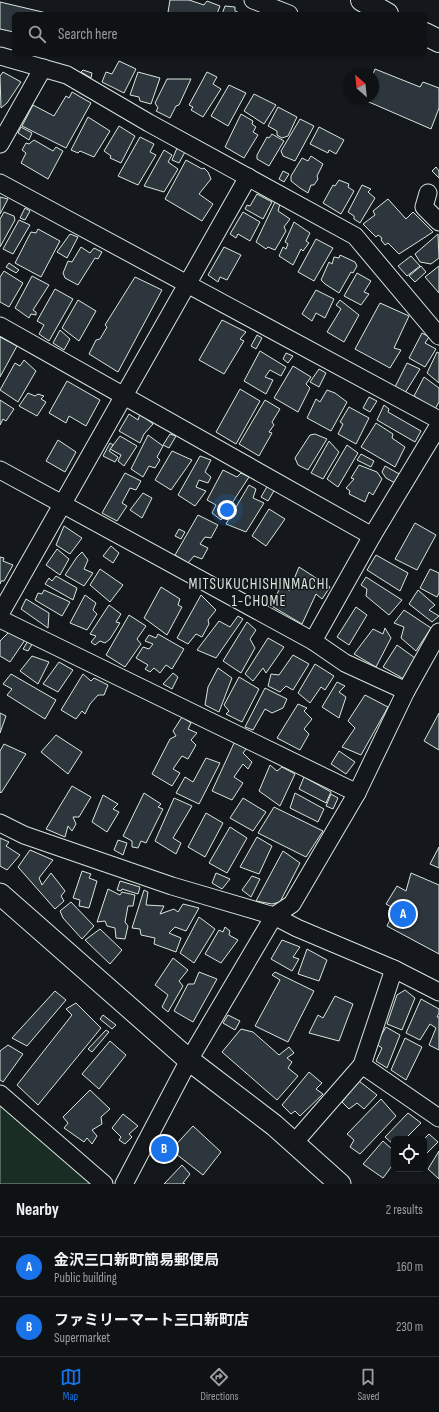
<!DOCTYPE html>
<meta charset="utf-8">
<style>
:root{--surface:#0f1215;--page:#1d2022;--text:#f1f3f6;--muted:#9b9ea0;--line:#2f3234;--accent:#1a73e8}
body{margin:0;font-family:"Sofia Sans Condensed","Noto Sans JP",sans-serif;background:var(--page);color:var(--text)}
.controls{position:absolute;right:12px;bottom:12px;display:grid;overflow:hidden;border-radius:6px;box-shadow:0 1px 3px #0004}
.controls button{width:36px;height:36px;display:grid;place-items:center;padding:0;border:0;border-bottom:1px solid var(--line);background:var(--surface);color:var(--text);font:20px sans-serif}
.compass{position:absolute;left:343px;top:68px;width:36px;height:36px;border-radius:50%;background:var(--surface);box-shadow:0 1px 3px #0004;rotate:333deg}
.you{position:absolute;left:227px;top:510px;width:14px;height:14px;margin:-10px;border:3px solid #fff;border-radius:50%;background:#1a73e8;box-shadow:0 0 0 6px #1a73e833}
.badge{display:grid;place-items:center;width:26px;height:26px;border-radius:50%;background:var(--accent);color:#fff;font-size:13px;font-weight:700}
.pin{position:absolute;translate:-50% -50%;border:2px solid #fff;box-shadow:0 1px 4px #0006}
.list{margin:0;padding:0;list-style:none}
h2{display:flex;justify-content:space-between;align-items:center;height:52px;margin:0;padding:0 16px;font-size:17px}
h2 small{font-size:13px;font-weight:400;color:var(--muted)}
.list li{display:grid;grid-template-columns:26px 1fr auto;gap:12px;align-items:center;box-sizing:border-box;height:60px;padding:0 16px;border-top:1px solid var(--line)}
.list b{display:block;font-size:15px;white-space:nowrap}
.list p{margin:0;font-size:13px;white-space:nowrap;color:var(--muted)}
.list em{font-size:13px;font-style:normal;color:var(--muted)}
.icon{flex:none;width:22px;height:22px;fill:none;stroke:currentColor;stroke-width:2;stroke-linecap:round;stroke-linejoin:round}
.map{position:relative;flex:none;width:439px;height:1184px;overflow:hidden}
.search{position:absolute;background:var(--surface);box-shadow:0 1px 3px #0004;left:12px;right:12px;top:12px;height:44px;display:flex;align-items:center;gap:10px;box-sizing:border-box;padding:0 14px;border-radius:6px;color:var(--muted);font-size:15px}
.sheet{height:172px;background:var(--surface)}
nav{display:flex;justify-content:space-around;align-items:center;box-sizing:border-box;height:56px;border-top:1px solid var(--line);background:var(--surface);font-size:11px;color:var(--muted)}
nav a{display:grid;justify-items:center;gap:2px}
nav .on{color:var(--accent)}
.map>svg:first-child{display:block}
.green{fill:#1a2d24;stroke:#939e99}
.building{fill:#2c363c;stroke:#d8e6dc}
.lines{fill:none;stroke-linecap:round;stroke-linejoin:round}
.minor-casing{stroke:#d8e6dc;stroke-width:19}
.tertiary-casing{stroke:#d8e6dc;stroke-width:23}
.primary-casing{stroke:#d8e6dc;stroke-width:24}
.minor{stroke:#14181c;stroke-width:17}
.tertiary{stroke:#14181c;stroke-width:21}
.primary{stroke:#14181c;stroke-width:22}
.labels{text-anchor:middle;stroke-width:3;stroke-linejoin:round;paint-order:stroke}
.neighbourhood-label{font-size:15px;letter-spacing:1px;fill:#d8e6dc;stroke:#14181c}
</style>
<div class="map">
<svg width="439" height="1184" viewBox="0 0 439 1184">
<rect width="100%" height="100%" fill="#14181c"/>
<polygon class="green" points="0,1106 93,1184 0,1184"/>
<g class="building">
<polygon points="170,0 189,0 204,5 207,1 220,6 217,14 176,14 168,12"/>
<polygon points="0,2 51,14 14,14 14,32 0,29"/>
<polygon points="225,6 235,7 235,11 242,14 222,14"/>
<polygon points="119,61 136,69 124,93 102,82 106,72 112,74"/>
<polygon points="375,69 420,87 423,82 439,88 439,108 431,129 362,99 373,98 373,74"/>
<polygon points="83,70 92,73 91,78 81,72"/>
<polygon points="3,72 21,82 7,103 1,108 0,76"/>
<polygon points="138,72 160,78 151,104 140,101 139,97 130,95"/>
<polygon points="207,72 217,77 213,84 221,89 203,117 191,110 193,107 189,105"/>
<polygon points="167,79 191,79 179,105 176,106 170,118 156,111 158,108 155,103"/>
<polygon points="229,85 246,93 228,126 211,116"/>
<polygon points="72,92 91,103 66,148 22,126 33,105 54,116 66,96 69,98"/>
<polygon points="254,94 276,105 264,124 244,111"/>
<polygon points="278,107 297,117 288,136 282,138 277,135 277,131 268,126"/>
<polygon points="241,114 253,121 252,124 256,127 253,132 258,135 244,158 225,147"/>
<polygon points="88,117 110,131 94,157 80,151 78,153 71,150"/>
<polygon points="300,119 314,126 295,161 283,156 281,151"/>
<polygon points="119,126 135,136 121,163 110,158 111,156 104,151"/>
<polygon points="21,127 32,133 29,140 18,133"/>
<polygon points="319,127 344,140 336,154 329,150 328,153 310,144"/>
<polygon points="272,134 284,141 269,166 257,159 257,155 267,137 269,138"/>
<polygon points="140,137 154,144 150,152 156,155 138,185 118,176"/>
<polygon points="34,140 53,151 56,147 63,151 48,179 21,163 26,153 22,150 26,143 29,144"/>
<polygon points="177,148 185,152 179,163 172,160"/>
<polygon points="164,150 172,155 168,162 178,169 164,192 144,186"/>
<polygon points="311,156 323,164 317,176 318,179 314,185 311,185 308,193 300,188 291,181 291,176 302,158 308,161"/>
<polygon points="186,160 202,169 204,168 208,172 211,179 199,194 213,204 202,221 165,199"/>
<polygon points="436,167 439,171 439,178 432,171"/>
<polygon points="283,171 289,174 284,182 279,179"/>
<polygon points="339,180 349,184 348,187 354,191 341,214 323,203 333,185 335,186"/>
<polygon points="362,185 371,189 368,192 375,198 360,223 354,219 354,216 348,212"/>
<polygon points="257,194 272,202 263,219 245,209 247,205 250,206"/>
<polygon points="0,197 8,199 0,214"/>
<polygon points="388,199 406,219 413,212 433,232 399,254 388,243 385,245 381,240 382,238 378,235 376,237 363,224 375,215 373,211"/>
<polygon points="275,202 280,204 278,211 290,219 284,227 286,231 275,250 268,247 266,249 256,242"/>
<polygon points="25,208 30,211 25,220 20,218"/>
<polygon points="4,212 14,216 15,220 0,247 0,219"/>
<polygon points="243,212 260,222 250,241 238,234 236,238 230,234"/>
<polygon points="19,220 30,225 13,254 3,249"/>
<polygon points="294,222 310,233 306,241 309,243 303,251 301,249 293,265 279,256 283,247 286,249 288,244 285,242"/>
<polygon points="38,229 60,241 41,277 15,263 31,232 36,233"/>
<polygon points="70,234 78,237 67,258 57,252"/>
<polygon points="438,234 439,258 431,264 420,262 415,254"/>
<polygon points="316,239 333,248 314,281 298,272"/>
<polygon points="81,247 90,253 94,248 102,252 98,259 95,258 78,285 65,278 63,273 68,261 72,262"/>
<polygon points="224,247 241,255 227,280 220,277 218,282 208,275"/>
<polygon points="340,255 355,262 357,266 353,273 351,272 339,293 325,284 321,280 329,262 332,264 334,257 339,258"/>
<polygon points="411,256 420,266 407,276 398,266"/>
<polygon points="9,263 19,270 16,273 6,267"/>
<polygon points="421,266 426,272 415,282 409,276"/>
<polygon points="439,266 439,293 425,277"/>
<polygon points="4,271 23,283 9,307 0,302 0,277"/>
<polygon points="357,273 371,281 364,292 369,294 361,305 344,296"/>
<polygon points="32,276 49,285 33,310 36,312 36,315 31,314 29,318 15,308"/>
<polygon points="135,277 162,290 118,372 89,354 96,340 100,339 107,327 105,325"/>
<polygon points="55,289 73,299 49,341 39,334 44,325 37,321"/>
<polygon points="316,290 334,299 325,318 316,313 312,321 302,314"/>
<polygon points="78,300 96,311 79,341 62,328"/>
<polygon points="340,300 359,315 344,342 327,332 341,309 336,305"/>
<polygon points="380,303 409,316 394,348 401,350 390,368 355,349"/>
<polygon points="222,320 246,332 240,339 244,341 224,374 199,360"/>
<polygon points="60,330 70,339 64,350 53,343"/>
<polygon points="422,333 429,337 425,343 436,349 425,367 409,358"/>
<polygon points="257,335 262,338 256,349 251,346"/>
<polygon points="0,337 17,346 0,377"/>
<polygon points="260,351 286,367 281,376 270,370 265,377 273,380 266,394 244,381"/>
<polygon points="437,352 439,353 439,383 427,373"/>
<polygon points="286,353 293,356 288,363 283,359"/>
<polygon points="24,360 36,371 18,402 0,390 15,363 20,366"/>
<polygon points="407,363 420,369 405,393 395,387"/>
<polygon points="293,366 311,377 306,384 310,388 298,412 274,398"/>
<polygon points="319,369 326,373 319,387 310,382"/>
<polygon points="424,377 439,388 439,402 435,409 414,396"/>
<polygon points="67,381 100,400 86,426 69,416 66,423 49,413"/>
<polygon points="240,389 260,401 236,444 216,432"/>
<polygon points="327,390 335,393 347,402 331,431 307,418 316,399 320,402"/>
<polygon points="28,393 35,396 38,394 44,396 41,399 46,402 37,416 19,406"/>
<polygon points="369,397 377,401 370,412 363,408"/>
<polygon points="0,400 14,409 6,421 3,419 0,425"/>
<polygon points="265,400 280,409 272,422 274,425 269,432 272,433 259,456 239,444"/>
<polygon points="384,405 389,409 388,412 421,431 415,442 377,420"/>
<polygon points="349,407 369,418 356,444 338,434 343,424 340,422"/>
<polygon points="129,414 138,420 140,414 153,424 144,434 140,443 119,431"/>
<polygon points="376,423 393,434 392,438 405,447 395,467 361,447"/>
<polygon points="170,434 176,436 169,448 163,445"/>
<polygon points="315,434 327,439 308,470 298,465 295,458 310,435"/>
<polygon points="148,435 163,446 157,457 160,460 155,468 149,466 143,477 131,469"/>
<polygon points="120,436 137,446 124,466 118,461 121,455 110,449"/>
<polygon points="58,440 76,452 65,472 46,461"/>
<polygon points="329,441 339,452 323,479 311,473"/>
<polygon points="110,443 113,445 109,451 118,457 115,462 103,456"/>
<polygon points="347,445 358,453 338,487 327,479"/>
<polygon points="172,451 192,460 171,490 155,480"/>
<polygon points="361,454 374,461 371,467 357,460"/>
<polygon points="200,456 211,460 205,472 211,477 208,483 199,480 196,487 206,491 195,506 178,495"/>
<polygon points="359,465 377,472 382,479 373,495 369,492 365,502 349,494 350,491 346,488 354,479 351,478"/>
<polygon points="385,466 401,475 395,483 386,478 382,472"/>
<polygon points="223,470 237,477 241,473 249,477 221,520 212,513 216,505 207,500"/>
<polygon points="125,473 141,481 136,490 130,488 122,503 127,506 117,521 102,513"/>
<polygon points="249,485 256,489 253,498 264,503 246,532 226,524"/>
<polygon points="268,485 275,489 268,501 261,497"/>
<polygon points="143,493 152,498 142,518 130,510"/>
<polygon points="269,509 285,519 266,546 252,536"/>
<polygon points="198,515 218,525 211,538 205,537 200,544 208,548 202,559 194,556 188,563 175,555"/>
<polygon points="415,523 436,535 417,570 395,559"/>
<polygon points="64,526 82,538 70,554 56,545"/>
<polygon points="179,529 185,532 181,539 175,536"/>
<polygon points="111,546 119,553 113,563 103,556"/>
<polygon points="57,549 69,559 60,575 46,565"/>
<polygon points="82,552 88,560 84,569 93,573 84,586 65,575 77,557"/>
<polygon points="376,555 408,573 400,591 367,570"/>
<polygon points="0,557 4,558 3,561 13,565 4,581 1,581 0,584"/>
<polygon points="299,567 330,587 322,599 316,594 302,624 270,605 283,584 289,591"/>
<polygon points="100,569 123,585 110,602 90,585"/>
<polygon points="430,569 439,573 439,593 437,597 420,588"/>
<polygon points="56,576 77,588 73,600 45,584 49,578 52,581"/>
<polygon points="366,577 402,600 389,615 366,596 367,589 361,585"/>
<polygon points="161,587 180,599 178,605 182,607 167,635 144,618"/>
<polygon points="44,590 70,602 62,616 35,600 38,593 42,594"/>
<polygon points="418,590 435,605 429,610 439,616 432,622 409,604"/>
<polygon points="85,595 96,603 93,610 97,614 87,630 70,623"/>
<polygon points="201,595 216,610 208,620 209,624 202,637 196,634 188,644 177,638"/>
<polygon points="26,599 49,613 48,628 21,609"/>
<polygon points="109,605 121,614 116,622 120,623 110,639 105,643 100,641 95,645 91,642 96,636 90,634"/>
<polygon points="356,607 367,615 349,645 337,637"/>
<polygon points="404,610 431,628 416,651 401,638 404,627 394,623"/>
<polygon points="129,615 146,626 137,639 141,644 125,667 106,655"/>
<polygon points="238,616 243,619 216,658 197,650 219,621 230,627"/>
<polygon points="247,622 256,630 250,639 255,648 241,673 223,661"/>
<polygon points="385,628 391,638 376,667 354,654 373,629 383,634"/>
<polygon points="11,630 25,640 10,662 0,656 0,641"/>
<polygon points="158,634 184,649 172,669 166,665 160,673 154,668 150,672 145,669 148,665 136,658 143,647 149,649 153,644 145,641 149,635 156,638"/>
<polygon points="268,638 284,647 266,673 263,668 253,681 245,674"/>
<polygon points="29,639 34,641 28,651 23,649"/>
<polygon points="397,645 415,658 404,679 383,667"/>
<polygon points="293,655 309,664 293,690 286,686 280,692 268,686 271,674 279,675"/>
<polygon points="32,656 49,662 38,684 20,671"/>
<polygon points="59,662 73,670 58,692 43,684"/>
<polygon points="315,664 334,676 325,690 321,687 310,703 298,693"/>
<polygon points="218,668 232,678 219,712 205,705 208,687"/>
<polygon points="173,673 178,677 172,689 163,684"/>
<polygon points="11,674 56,700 45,719 7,695 12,689 3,684"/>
<polygon points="83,674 91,681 94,678 108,685 104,695 98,695 90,704 85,714 82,711 76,719 61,710"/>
<polygon points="239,677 259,689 242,722 226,714 229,711 224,705"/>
<polygon points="337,682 345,686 339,692 346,697 339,718 322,707"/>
<polygon points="265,688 287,699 283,708 272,713 265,709 253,730 245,727"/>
<polygon points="365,695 388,707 361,755 342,747 355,728 348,721"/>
<polygon points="298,704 307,708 304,711 312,719 304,729 309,734 300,750 277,738"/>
<polygon points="0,713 6,716 0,733"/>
<polygon points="439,713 439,750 424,741"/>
<polygon points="182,717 191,723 188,729 197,733 191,740 196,745 188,759 182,756 173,769 180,773 172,786 152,774 170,739 176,736 173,731"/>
<polygon points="56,735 82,752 68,774 41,752"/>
<polygon points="235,741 247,748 243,753 252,762 248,769 243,764 234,777 243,783 232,800 212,791"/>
<polygon points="4,744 26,754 1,793 0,792 0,751"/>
<polygon points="339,751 355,762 346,774 331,764"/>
<polygon points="206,758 220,763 199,804 176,793 185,777 193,782"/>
<polygon points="270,765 277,771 282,767 295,774 280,806 259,791"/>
<polygon points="304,777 331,792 326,803 299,789"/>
<polygon points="72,786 91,797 79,817 73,817 76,824 72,831 68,826 65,837 46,829"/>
<polygon points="144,793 161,804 158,807 163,809 146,843 141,841 138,848 132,847 132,841 123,836"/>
<polygon points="295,793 324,809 318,822 290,808"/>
<polygon points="331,794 338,798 333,809 326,806"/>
<polygon points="103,795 118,804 113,809 119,812 107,832 92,822"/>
<polygon points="174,798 192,806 173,838 181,843 176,854 155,841"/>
<polygon points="243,798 266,812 253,831 230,818"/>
<polygon points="274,807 323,831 306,857 258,833"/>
<polygon points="206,813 223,823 205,857 188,847"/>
<polygon points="230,827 247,838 227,873 209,863"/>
<polygon points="257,837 272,846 259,874 240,867"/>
<polygon points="0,838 9,842 6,846 20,855 7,870 0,866"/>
<polygon points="118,840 127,843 123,855 114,850"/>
<polygon points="439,847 439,868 430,864"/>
<polygon points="30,850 53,860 39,878 42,885 51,873 65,891 61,896 64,901 55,909 18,867"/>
<polygon points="283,851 300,863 280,902 272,904 256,901"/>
<polygon points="82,871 91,874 89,878 97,881 89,908 79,906 80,900 73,898"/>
<polygon points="216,873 230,879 222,889 212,883"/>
<polygon points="411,873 439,885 439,954 387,926 395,909 386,904 397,886 406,891"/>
<polygon points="252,876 260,879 251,897 242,890"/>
<polygon points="120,881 140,887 138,894 122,889 121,891 117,890"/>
<polygon points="108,889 120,895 122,892 135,895 133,906 128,906 125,922 128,926 125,939 116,938 115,928 107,926 105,921 97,922"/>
<polygon points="144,890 148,892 146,905 164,906 160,914 174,909 178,912 183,904 199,908 186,931 175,927 169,933 181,938 176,952 154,944 155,938 141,935 140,929 132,928"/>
<polygon points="71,902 94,926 82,939 63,918 60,911"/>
<polygon points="199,917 215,929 194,963 180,953"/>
<polygon points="225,927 230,931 229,935 238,940 221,963 205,954 219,930 223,932"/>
<polygon points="100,929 122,950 110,964 85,940"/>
<polygon points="282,940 300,947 293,957 299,959 292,971 271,959"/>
<polygon points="307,949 327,960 319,981 298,974"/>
<polygon points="173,958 188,970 179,981 183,986 168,1012 162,1007 168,995 155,985"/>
<polygon points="199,972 217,979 193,1022 174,1011 188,984 194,984"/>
<polygon points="275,972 314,991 288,1042 255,1026 280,980 272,975"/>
<polygon points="405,990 415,998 402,1030 387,1024 397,995"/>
<polygon points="55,991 66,1000 27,1046 12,1038"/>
<polygon points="335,996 353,1004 339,1041 309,1033 318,1015 323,1018"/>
<polygon points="421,999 439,1009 439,1013 437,1017 439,1017 439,1050 429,1045 436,1028 430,1024 420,1040 406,1033"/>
<polygon points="76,1003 101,1028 38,1105 17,1085 72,1015 66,1009"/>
<polygon points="103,1015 116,1025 112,1029 100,1019"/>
<polygon points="228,1015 240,1021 235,1030 223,1023"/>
<polygon points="386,1027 400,1035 387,1068 376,1061 382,1048 376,1044"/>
<polygon points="241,1029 253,1032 279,1055 289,1047 294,1053 287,1058 292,1062 288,1068 298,1076 277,1100 222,1052"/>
<polygon points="106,1030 109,1032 92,1052 88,1049"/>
<polygon points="405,1038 422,1047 406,1080 391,1070"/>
<polygon points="110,1041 126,1055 99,1089 82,1074"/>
<polygon points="8,1045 23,1054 3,1082 0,1080 0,1051"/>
<polygon points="309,1072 322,1083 316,1089 323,1094 300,1116 295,1111 291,1114 282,1105"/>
<polygon points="359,1081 377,1095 364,1109 357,1103 349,1109 342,1102"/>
<polygon points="90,1090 110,1109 101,1117 102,1124 92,1130 97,1136 92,1144 87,1138 84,1142 64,1128 68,1123 63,1117"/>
<polygon points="381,1099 396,1116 360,1154 350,1147 354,1140 347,1134"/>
<polygon points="408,1113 421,1123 408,1136 412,1139 394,1139 394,1145 385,1137"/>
<polygon points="123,1114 138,1126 129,1134 132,1137 125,1144 119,1140 121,1137 112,1128"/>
<polygon points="193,1126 221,1152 203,1175 171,1150"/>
<polygon points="429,1134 438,1142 424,1156 424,1139"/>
<polygon points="383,1141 394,1151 394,1163 383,1178 363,1164"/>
<polygon points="439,1151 439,1179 428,1169"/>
<polygon points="182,1165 190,1174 183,1183 185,1184 164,1184"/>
</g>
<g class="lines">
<defs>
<g id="minor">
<polyline points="253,0 289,14"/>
<polyline points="0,56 67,75 149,123 355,236 439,336"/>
<polyline points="0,144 43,68"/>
<polyline points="0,183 439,420"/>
<polyline points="428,193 424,207 439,222"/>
<polyline points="0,326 372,536"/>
<polyline points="0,470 313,641 345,663 406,691"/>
<polyline points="0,614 248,177"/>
<polyline points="0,619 357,793"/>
<polyline points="313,641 372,536 439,425"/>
<polyline points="0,823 24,835 172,886 274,916 297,928 394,969 439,992"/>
<polyline points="362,1065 439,1118"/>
<polyline points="0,1094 104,1184"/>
<polyline points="294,1143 362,1065 394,969"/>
<polyline points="124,1184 189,1060 274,916 292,904 357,793 406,691 439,632"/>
</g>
<polyline id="tertiary" points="0,894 189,1060 274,1125 340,1184"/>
<g id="primary">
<polyline points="362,0 387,14"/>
<polyline points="425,34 439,41"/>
</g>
</defs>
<use href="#minor" class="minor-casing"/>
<use href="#tertiary" class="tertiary-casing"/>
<use href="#primary" class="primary-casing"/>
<use href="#minor" class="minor"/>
<use href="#tertiary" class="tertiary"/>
<use href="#primary" class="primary"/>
</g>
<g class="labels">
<g class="neighbourhood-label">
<text x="259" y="589">MITSUKUCHISHINMACHI<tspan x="259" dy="17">1-CHOME</tspan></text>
</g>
</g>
</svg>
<div class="controls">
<button><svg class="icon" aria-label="locate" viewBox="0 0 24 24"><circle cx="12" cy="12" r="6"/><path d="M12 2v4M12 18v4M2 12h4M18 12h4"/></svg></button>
</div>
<svg class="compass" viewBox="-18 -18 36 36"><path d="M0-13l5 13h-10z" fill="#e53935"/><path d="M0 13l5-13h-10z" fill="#9b9ea0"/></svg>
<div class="you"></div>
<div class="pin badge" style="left:403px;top:914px">A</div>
<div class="pin badge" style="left:164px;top:1149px">B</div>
<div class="search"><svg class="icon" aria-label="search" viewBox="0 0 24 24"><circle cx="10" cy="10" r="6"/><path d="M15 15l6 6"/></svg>Search here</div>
</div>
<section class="sheet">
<h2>Nearby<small>2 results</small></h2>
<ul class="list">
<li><span class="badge">A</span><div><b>金沢三口新町簡易郵便局</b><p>Public building</p></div><em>160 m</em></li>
<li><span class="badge">B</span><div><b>ファミリーマート三口新町店</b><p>Supermarket</p></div><em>230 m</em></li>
</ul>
</section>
<nav>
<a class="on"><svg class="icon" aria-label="map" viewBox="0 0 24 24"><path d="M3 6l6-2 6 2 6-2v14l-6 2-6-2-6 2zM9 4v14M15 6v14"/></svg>Map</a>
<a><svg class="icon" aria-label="directions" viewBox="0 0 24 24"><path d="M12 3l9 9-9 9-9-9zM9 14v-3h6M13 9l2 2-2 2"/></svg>Directions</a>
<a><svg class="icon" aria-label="saved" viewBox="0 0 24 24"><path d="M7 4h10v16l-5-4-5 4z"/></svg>Saved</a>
</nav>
